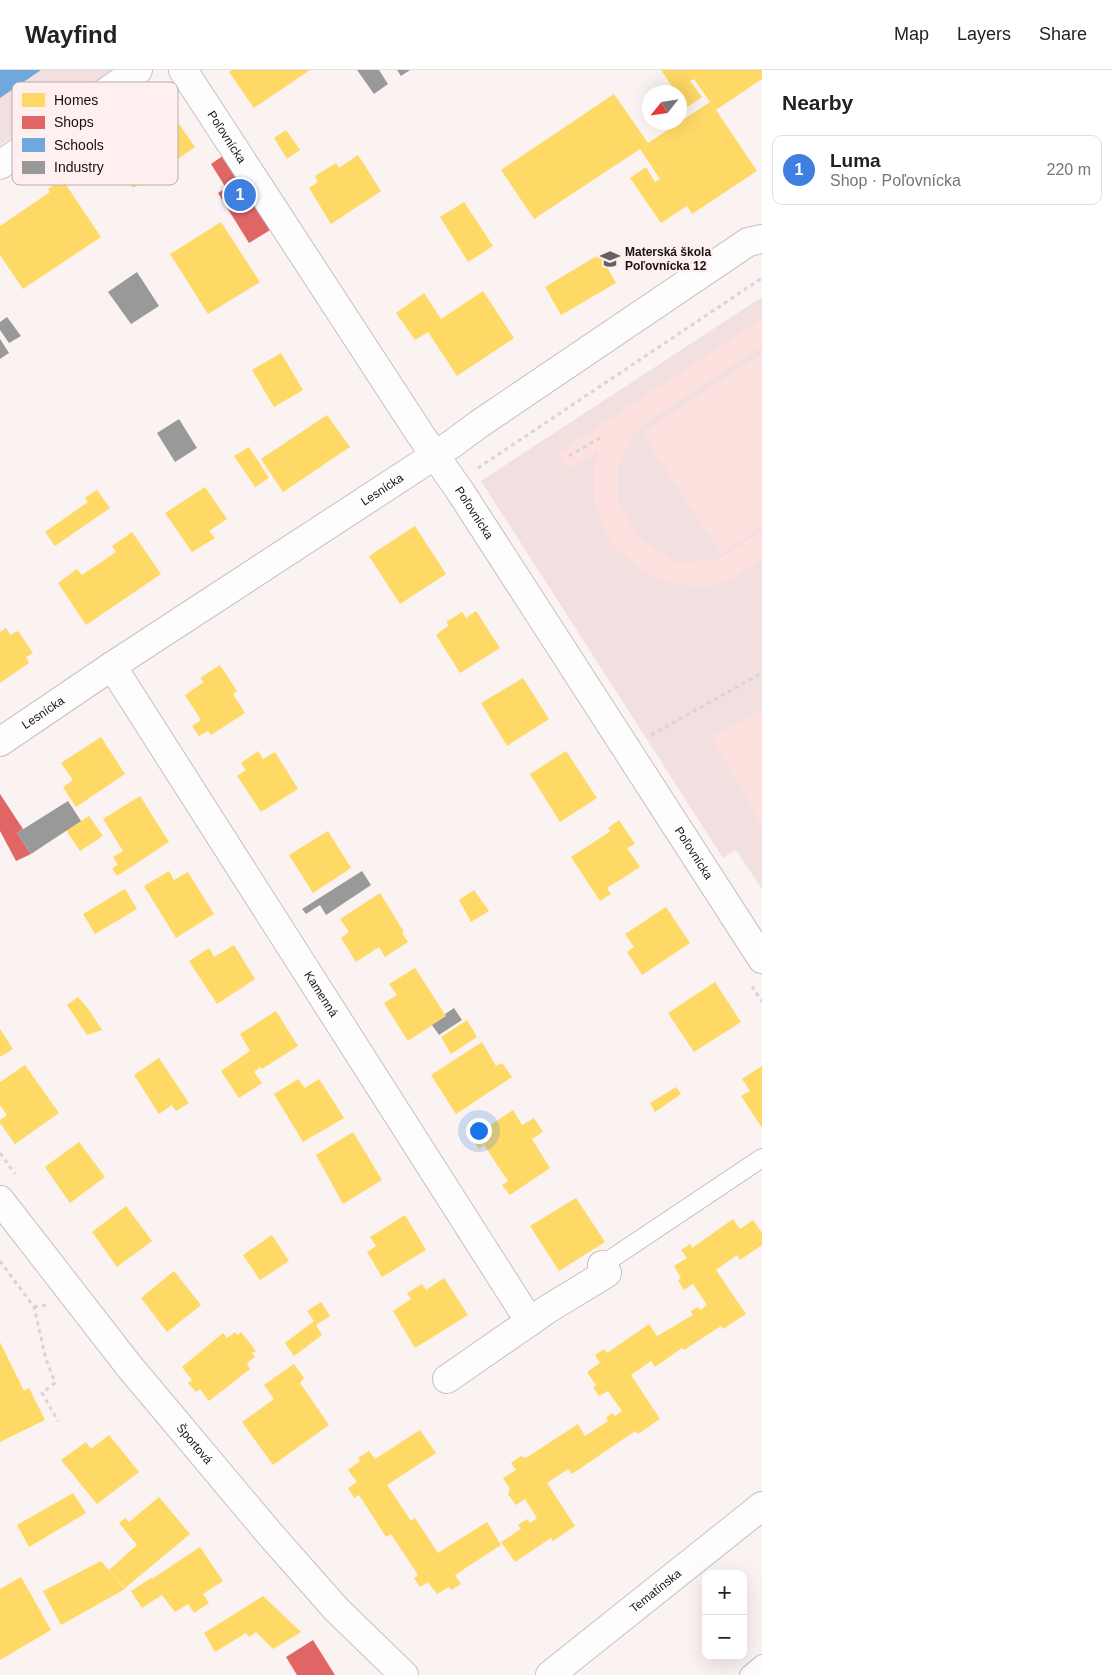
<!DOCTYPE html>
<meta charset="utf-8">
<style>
:root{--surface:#fff;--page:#f2f2f2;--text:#222;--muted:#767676;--line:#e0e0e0;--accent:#db2777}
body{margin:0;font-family:Helvetica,sans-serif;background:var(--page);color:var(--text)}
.controls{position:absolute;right:15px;bottom:15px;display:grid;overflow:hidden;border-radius:10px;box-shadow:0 5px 20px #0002}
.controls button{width:45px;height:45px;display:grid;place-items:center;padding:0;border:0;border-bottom:1px solid var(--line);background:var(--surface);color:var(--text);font:25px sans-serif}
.compass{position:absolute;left:642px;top:15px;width:45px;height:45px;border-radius:50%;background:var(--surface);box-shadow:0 5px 20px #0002;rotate:240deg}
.you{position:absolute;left:478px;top:1060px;width:18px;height:18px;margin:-12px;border:4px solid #fff;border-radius:50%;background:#1a73e8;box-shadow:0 0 0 8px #1a73e833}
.badge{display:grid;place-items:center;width:32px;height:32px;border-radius:50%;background:var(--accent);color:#fff;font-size:16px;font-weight:700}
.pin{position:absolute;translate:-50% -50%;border:2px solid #fff;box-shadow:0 1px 5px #0006}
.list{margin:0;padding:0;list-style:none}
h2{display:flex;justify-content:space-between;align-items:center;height:65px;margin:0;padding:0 20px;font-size:21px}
h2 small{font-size:16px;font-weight:400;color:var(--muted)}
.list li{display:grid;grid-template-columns:32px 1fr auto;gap:15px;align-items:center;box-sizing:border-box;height:70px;margin:0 10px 10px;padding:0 10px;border:1px solid var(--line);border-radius:10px}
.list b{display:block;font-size:19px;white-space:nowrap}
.list p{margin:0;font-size:16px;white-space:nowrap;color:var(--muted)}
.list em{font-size:16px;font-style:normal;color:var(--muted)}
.map{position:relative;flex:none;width:762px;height:1605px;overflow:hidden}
header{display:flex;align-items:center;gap:30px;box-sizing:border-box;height:70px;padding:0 25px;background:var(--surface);border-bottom:1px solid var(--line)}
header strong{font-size:24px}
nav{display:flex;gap:28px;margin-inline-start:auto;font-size:18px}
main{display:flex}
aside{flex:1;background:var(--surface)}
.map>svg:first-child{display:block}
.built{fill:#f1e0df}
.green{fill:#fce1df}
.homes{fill:#ffd966}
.shops{fill:#e06666}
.schools{fill:#6fa8dc}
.industry{fill:#999}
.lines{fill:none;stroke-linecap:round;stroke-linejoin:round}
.service-casing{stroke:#c7c0c0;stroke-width:20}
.minor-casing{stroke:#c7c0c0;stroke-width:30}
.path{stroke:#d7d5d5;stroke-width:3;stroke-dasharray:4 4;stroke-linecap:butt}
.service{stroke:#fefdfd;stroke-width:18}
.minor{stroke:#fefdfd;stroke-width:28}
.labels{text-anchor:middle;stroke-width:5;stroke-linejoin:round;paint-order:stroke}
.street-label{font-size:12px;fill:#171211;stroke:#ffefee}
.poi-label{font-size:12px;font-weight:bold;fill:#171211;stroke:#ffefee;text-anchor:start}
.key{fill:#ffefee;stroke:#b9adac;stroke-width:1}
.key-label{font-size:14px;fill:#171211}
</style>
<header>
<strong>Wayfind</strong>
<nav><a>Map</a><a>Layers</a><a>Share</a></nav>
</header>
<main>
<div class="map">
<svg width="762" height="1605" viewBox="0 0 762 1605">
<rect width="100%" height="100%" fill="#fbf2f2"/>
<g class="built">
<polygon points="0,0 116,0 0,75"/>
<polygon points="762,227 762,819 736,780 723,788 481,411"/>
</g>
<g class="green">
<polygon points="762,248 762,277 662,342 632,365 618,399 618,432 639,469 676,492 718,490 762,461 762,490 731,510 702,517 670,513 643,501 612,475 595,436 594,399 598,381 569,400 558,383"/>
<polygon points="762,284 762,457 721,484 642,363"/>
<polygon points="762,639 762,756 712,667"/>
</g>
<g class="homes">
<polygon points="232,0 310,0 254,38 229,2"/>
<polygon points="661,0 762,0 762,9 716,40 757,101 692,144 687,136 661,153 630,108 646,97 655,112 660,109 640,79 534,149 501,100 614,24 648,73 710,32 694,9 690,11 702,27 686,38 680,27 680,22 676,22"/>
<polygon points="170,41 195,77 169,95 170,96 133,118 109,82"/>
<polygon points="286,60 300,80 287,89 274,68"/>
<polygon points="358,85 381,121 331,154 309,118 318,112 315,106 336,93 339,98"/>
<polygon points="62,109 101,167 23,219 0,185 0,156 50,122 48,119"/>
<polygon points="464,132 493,176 468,192 440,147"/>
<polygon points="221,152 260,212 208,244 170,184"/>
<polygon points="600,184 616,213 561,245 545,217"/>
<polygon points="483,221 514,268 457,306 428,262 415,270 396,243 424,223 441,249"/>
<polygon points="281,283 303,320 274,337 252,300"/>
<polygon points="327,345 350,377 283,422 261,389"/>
<polygon points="249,377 269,408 255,417 234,386"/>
<polygon points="205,417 227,449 209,461 215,468 192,482 165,443"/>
<polygon points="97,420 110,438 55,476 45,462 88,432 85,428"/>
<polygon points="415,456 446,504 400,534 369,486"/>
<polygon points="132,462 161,504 86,555 58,513 77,499 82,505 116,482 112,476"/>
<polygon points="476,541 500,578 460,603 436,565 449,555 446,552 462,542 466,548"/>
<polygon points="6,558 10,565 18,561 33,583 26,587 29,593 0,613 0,562"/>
<polygon points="220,595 237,621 233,624 245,643 211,665 208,661 199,666 192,656 201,650 185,625 204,612 200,608"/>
<polygon points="523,608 549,649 507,676 481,633"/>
<polygon points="101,667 125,704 76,737 63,717 73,710 61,693"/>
<polygon points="258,681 263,689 275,682 298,719 261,742 237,706 246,700 241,693"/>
<polygon points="566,681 597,728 560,752 530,704"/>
<polygon points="140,726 169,772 117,806 112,798 118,795 113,787 123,781 103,749"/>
<polygon points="89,746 103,766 80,781 66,760"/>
<polygon points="619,750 635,774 627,778 640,797 607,818 611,824 600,831 571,787 611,761 608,758"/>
<polygon points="328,761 351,798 313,823 289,785"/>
<polygon points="169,801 174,810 188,802 214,844 176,868 144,816"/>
<polygon points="125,819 137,839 95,864 83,844"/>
<polygon points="474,820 489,841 471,852 459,830"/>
<polygon points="380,823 404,862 402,863 408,872 385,887 379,877 356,892 341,868 349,862 340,849"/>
<polygon points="666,837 690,873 642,905 627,882 634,877 625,864"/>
<polygon points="234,875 255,909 217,934 189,891 209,878 214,887"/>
<polygon points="415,898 446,946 408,971 384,933 397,925 389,914"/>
<polygon points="715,912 741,952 694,982 668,943"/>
<polygon points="78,927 89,940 102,960 87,965 67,935"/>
<polygon points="276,941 298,976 262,999 260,997 254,1002 262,1013 239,1028 221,1001 250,981 240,964"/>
<polygon points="467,950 477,967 451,984 441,967"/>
<polygon points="0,959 13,979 0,987"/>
<polygon points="482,972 496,996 502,993 512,1007 456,1044 431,1005"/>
<polygon points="159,988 189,1033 176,1041 172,1035 159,1044 134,1005"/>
<polygon points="25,995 59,1043 15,1074 0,1053 0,1050 7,1045 0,1035 0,1012"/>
<polygon points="762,996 762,1058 741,1026 750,1021 742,1009"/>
<polygon points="298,1009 305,1018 319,1009 344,1048 303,1072 274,1024"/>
<polygon points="676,1017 681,1024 655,1042 650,1033"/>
<polygon points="513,1040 522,1055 534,1048 543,1062 532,1069 550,1098 510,1125 502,1115 508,1111 484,1075 479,1079 471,1068"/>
<polygon points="353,1062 382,1110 343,1134 316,1085"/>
<polygon points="79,1072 105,1107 70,1133 45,1097"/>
<polygon points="576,1128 605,1172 559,1201 530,1156"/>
<polygon points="126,1136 152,1171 117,1197 92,1162"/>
<polygon points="405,1145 426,1180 382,1207 367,1182 376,1176 370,1167"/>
<polygon points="733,1149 740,1159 753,1150 762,1163 762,1175 740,1190 737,1185 716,1200 746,1244 723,1259 721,1256 684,1280 682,1278 655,1297 651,1291 631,1305 660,1349 638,1364 635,1361 572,1404 568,1399 547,1413 575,1456 553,1471 551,1468 515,1492 501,1472 521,1459 518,1455 527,1449 530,1453 537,1448 525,1429 516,1435 508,1424 510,1419 503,1408 516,1400 511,1393 521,1386 525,1388 529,1386 578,1354 585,1366 608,1351 606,1348 612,1343 615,1346 622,1341 608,1321 599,1326 593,1317 596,1315 587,1302 600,1293 595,1285 604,1279 607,1283 649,1254 657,1266 693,1245 691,1241 698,1237 700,1240 707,1235 693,1214 684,1220 678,1210 681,1208 674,1196 687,1188 681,1180 690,1174 692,1178"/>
<polygon points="272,1165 289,1191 260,1210 243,1185"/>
<polygon points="174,1201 201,1235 167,1262 141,1228"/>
<polygon points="444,1208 468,1245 415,1278 393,1241 411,1229 407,1223 422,1214 426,1220"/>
<polygon points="321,1232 330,1246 316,1255 322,1265 294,1286 285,1273 314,1251 307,1241"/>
<polygon points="235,1262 238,1265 241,1262 256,1281 252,1283 255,1287 247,1293 250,1299 209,1331 200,1319 196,1322 188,1313 192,1310 182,1297 223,1263 227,1268"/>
<polygon points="0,1272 24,1321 29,1318 45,1350 0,1372"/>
<polygon points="294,1294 304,1308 300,1313 329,1355 273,1395 242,1352 274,1329 264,1315"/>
<polygon points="420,1360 436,1383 387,1415 411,1451 415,1448 438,1483 487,1452 501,1475 455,1505 461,1514 451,1520 449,1517 437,1524 428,1512 420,1517 414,1508 418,1505 391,1464 386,1467 359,1425 354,1428 348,1418 357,1412 348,1400 360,1391 358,1388 369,1381 375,1389"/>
<polygon points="109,1365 139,1402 97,1434 61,1390 86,1372 91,1379"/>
<polygon points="73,1423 86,1443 29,1477 17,1455"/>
<polygon points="159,1427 190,1464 125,1518 109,1500 137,1475 119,1453 125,1448 129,1452"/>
<polygon points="200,1477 223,1511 203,1524 209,1533 194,1543 188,1534 175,1542 162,1525 142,1538 131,1521 151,1508 152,1509"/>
<polygon points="101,1491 125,1519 61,1555 43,1521"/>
<polygon points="21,1507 51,1560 0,1590 0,1519"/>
<polygon points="263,1526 301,1562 273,1579 256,1562 249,1567 246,1563 215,1582 204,1563"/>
</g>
<g class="shops">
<polygon points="227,83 275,157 249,173 218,123 226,118 211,94"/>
<polygon points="0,724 23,759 17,763 31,784 16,791 0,761"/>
<polygon points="313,1570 335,1605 297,1605 286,1587"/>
</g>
<polygon class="schools" points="0,0 41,0 0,28"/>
<g class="industry">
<polygon points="357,0 379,0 388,14 374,24"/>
<polygon points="397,0 410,0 401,6"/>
<polygon points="137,202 159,236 131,254 108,222"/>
<polygon points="7,247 21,266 9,273 0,260 0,252"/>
<polygon points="0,269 9,283 0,289"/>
<polygon points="179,349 197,378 175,392 157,363"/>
<polygon points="68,731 81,751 31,784 17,763"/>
<polygon points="362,801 371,815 326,845 320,835 306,844 302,839"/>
<polygon points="454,938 462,950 439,965 432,955 446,946 445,944"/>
</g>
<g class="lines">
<defs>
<g id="service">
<polyline points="602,1195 762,1088"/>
<polyline points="749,1605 762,1594"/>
</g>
<g id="minor">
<path id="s1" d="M183 0 420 364 460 421 762 889"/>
<polyline points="0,95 138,0"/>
<path id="s2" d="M112 596 530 1252"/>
<path id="s3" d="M0 672 112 596 452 374 479 354 748 172 762 169"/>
<path id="s4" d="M0 1130 129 1296 269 1463 336 1539 404 1605"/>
<polyline points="447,1309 548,1239 607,1203 602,1195"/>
<path id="s5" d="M550 1605 762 1436"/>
</g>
</defs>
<use href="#service" class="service-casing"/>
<use href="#minor" class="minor-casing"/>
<g class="path">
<polyline points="569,386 603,366"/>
<polyline points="478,398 762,208"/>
<polyline points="651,665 762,603"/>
<polyline points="752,916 762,932"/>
<polyline points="0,1083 15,1104"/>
<polyline points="0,1191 34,1237 46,1289 55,1313 42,1323 58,1351"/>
<polyline points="34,1237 46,1235"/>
</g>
<use href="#service" class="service"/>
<use href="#minor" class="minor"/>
</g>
<defs>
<symbol id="school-bare" viewBox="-9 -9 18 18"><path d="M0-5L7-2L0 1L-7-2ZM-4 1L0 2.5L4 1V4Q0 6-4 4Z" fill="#676060" stroke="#ffefee" stroke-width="2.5" paint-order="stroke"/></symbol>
</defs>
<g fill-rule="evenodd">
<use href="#school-bare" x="596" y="175" width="28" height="28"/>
</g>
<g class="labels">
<g class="street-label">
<text dy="4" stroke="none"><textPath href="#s1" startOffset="80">Poľovnícka</textPath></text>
<text dy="4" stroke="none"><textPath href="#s3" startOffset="458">Lesnícka</textPath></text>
<text dy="4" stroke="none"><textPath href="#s1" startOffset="530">Poľovnícka</textPath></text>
<text dy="4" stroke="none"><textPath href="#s3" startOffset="52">Lesnícka</textPath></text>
<text dy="4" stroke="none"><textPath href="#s1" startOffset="935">Poľovnícka</textPath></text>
<text dy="4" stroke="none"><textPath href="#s2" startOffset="389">Kamenná</textPath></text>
<text dy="4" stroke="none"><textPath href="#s4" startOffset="312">Športová</textPath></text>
<text dy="4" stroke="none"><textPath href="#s5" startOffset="135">Tematínska</textPath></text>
</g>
<g class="poi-label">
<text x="625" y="186">Materská škola<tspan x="625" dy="14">Poľovnícka 12</tspan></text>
</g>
</g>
<rect x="12" y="12" width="166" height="103" rx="8" class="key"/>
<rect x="22" y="23" width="23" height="14" fill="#ffd966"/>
<rect x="22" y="46" width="23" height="13" fill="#e06666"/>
<rect x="22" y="68" width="23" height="14" fill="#6fa8dc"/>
<rect x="22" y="91" width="23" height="13" fill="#999"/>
<g class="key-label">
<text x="54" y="35">Homes</text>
<text x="54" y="57">Shops</text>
<text x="54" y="80">Schools</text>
<text x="54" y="102">Industry</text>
</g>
</svg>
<div class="controls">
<button>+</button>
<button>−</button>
</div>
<svg class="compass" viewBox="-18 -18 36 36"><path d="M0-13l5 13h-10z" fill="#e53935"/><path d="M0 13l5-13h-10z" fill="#767676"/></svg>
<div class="you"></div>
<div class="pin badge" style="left:240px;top:125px;background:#3f7fe0">1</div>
</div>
<aside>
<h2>Nearby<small></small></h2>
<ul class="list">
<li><span class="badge" style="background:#3f7fe0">1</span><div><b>Luma</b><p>Shop · Poľovnícka</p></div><em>220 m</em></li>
</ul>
</aside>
</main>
